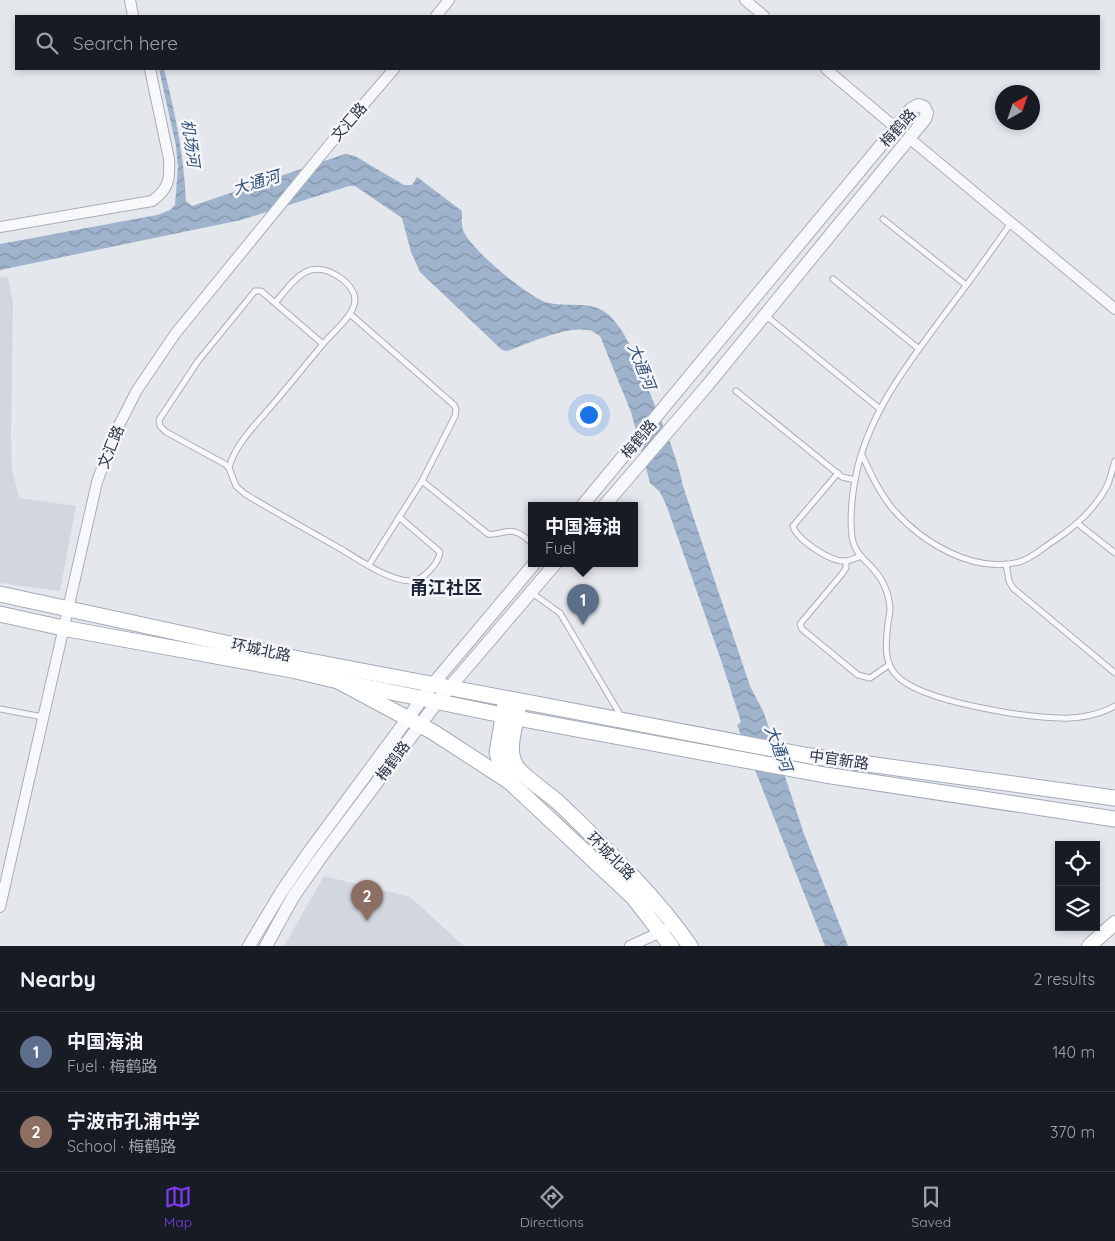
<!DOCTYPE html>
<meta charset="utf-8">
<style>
:root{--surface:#171b24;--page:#242831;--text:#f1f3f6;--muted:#9ea1a6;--line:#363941;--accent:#7c3aed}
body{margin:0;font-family:Quicksand,"Noto Sans SC",sans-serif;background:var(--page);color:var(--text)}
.controls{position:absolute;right:15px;bottom:15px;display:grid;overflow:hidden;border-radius:0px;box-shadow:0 2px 8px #0003}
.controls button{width:45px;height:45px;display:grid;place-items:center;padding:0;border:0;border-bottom:1px solid var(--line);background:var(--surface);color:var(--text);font:25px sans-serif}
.compass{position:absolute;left:995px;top:85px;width:45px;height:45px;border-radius:50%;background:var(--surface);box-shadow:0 2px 8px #0003;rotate:40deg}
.you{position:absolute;left:588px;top:414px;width:18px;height:18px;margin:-12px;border:4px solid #fff;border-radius:50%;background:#1a73e8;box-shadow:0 0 0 8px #1a73e833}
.badge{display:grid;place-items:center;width:32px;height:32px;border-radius:50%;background:var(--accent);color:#fff;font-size:16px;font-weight:700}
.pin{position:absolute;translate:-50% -41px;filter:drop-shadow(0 1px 2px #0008)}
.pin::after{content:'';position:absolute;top:26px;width:18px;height:15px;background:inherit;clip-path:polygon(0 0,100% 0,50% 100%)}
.popup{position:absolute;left:528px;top:502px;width:110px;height:65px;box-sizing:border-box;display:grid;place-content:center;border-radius:0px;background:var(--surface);filter:drop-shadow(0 1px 4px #0005);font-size:16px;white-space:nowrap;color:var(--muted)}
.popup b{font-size:19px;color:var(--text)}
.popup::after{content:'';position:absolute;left:50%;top:100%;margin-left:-10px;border:10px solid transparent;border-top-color:var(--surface)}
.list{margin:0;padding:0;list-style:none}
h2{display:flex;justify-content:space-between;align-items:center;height:65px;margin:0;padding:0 20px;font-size:21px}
h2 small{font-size:16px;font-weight:400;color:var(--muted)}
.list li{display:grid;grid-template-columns:32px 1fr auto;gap:15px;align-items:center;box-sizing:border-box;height:80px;padding:0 20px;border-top:1px solid var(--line)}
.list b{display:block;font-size:19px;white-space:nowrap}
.list p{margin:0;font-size:16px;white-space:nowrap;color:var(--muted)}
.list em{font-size:16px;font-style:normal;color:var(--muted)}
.icon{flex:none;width:28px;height:28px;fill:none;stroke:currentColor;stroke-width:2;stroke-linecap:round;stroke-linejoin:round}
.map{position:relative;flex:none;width:1115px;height:946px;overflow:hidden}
.search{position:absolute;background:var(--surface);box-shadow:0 2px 8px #0003;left:15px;right:15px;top:15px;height:55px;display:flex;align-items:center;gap:12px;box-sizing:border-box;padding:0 18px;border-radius:0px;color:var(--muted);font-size:19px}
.sheet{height:225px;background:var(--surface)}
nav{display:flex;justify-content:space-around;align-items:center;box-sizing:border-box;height:70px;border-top:1px solid var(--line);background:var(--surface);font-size:14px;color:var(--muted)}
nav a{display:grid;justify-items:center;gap:2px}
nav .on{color:var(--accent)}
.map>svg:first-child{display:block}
.built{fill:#d2d6de}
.water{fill:url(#water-waves)}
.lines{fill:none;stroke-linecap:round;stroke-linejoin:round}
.service-casing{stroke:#a9aeb7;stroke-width:7}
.minor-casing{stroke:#a9aeb7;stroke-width:12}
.tertiary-casing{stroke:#a9aeb7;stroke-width:14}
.secondary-casing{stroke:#a9aeb7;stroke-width:16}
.primary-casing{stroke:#a3abb8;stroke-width:17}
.service{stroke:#f7f8fa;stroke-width:5}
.minor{stroke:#f7f8fa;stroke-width:10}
.tertiary{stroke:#f7f8fa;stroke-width:12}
.secondary{stroke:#fff;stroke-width:14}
.primary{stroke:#fff;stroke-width:15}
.labels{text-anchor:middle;stroke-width:5;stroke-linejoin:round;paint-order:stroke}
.street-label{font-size:15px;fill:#2b3445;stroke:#f4f6f9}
.water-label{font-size:16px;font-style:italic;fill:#34527a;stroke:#f4f6f9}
.quarter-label{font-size:18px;font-weight:bold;fill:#1d2536;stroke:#f4f6f9}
</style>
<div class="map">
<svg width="1115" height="946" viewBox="0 0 1115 946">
<defs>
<pattern id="water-waves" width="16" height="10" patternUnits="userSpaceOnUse" patternTransform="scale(1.25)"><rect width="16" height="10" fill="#9fb4cc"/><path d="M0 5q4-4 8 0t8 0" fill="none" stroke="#8293a7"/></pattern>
</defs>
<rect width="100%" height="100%" fill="#e4e7ec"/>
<g class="built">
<polygon points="8,277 13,302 11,438 12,469 19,498 76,506 60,591 0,583 0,278"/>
<polygon points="324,876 410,897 464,946 284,946"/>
</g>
<path class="water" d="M159 69H164C175 112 184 156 186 201L192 206 345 154 355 156 404 185H412L417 177 462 211C462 218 461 224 463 230 470 249 526 295 545 302 567 309 591 298 610 316 629 335 636 362 647 386 660 419 676 451 683 486L750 686 764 713 804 834 848 946H825L737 725 741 722 722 663 667 507 660 492 650 483 631 412 600 336C596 334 593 331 589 330 565 326 530 343 507 351L502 350 420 272 411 252 402 218 355 186H349L241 220 0 270V244L157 215 170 210 175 205 178 167 176 146Z"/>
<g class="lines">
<defs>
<g id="service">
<polyline points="883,219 966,285"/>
<path d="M1011 223C992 250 973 277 953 303 913 357 867 412 855 480 852 495 848 534 855 547 859 557 868 562 874 570 883 580 889 594 890 608 890 613 889 618 888 623 886 642 883 662 897 676 922 702 1024 717 1060 718 1078 719 1099 715 1115 706"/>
<polyline points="833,279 919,349"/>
<polyline points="350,314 454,405 456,409 455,416 422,481 369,565"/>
<polyline points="765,315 880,409"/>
<path d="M323 344 261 291H255L198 361 159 420 160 426 166 432 225 464 229 468 236 486 245 494C277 513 309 531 341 549 359 560 388 580 410 581 422 582 439 563 440 552L399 517"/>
<polyline points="736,391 842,477 855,480"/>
<path d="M862 455C871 474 879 492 892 508 921 542 973 574 1019 562 1031 559 1044 547 1055 540 1076 526 1095 509 1107 486 1111 478 1112 469 1115 461"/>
<path d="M229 468C234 445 259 421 274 403 291 383 307 363 323 344 332 333 344 324 351 312 354 307 356 300 354 294 350 285 345 280 336 275 306 258 293 282 275 303"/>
<path d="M838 473 793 526C797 540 831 562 845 561 850 561 856 558 861 556"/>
<path d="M422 481 488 534C495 535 498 533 505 532 516 529 524 536 532 543"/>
<polyline points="1077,523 1115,553"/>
<polyline points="846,561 846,568 842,574 800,624 802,629 858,675 870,678 889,665"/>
<polyline points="1006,564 1009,581 1013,588 1115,673"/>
<polyline points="532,593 560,613 621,716"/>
<polyline points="0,709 43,717"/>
</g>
<g id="minor">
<polyline points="130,0 133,16"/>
<polyline points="745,0 764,16"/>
<polyline points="436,16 449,0"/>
<polyline points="826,69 896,128"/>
<polyline points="909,138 1115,309"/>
<path d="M0 227 152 201C169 189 170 179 169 159L150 69"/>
<polyline points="0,907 97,482 115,433 137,390 175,334 339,133 394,69"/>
<polyline points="630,946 665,930"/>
</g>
<g id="tertiary">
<polyline points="582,506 911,109 918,105 924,107 927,113 925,119 706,387 604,506"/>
<polyline points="249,946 282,891 309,852 433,684 534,564"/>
<polyline points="266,946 293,897 321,857 438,701 555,564"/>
</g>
<polyline id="secondary" points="1089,946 1115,923"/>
<g id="primary">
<polyline points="0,594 299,659 810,756 1115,798"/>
<polyline points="0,614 63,628 292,670 338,681 433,732 510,782 633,897 671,946"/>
<polyline points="338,681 517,718 825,775 1115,819"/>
<polyline points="505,705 497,753 501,765 509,781"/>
<path d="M518 710C515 728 506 750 516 766 521 775 549 794 559 803 605 848 653 893 690 946"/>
</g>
</defs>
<use href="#service" class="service-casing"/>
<use href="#minor" class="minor-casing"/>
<use href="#tertiary" class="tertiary-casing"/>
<use href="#secondary" class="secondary-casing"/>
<use href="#primary" class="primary-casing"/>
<use href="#service" class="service"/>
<use href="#minor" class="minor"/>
<use href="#tertiary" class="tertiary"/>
<use href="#secondary" class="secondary"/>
<use href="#primary" class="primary"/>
</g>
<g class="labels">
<g class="street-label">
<text transform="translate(349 122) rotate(-49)" y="5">文汇路</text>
<text transform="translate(898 128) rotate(-48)" y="5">梅鹤路</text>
<text transform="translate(639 439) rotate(-50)" y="5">梅鹤路</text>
<text transform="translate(111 447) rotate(-68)" y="5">文汇路</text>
<text transform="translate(261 650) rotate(12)" y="5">环城北路</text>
<text transform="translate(839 760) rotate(8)" y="5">中官新路</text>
<text transform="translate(393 761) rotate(-53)" y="5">梅鹤路</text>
<text transform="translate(611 856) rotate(45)" y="5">环城北路</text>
</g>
<g class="water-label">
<text transform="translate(191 143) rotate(82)" y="6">机场河</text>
<text transform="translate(256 182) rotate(-17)" y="6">大通河</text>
<text transform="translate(642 366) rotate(68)" y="6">大通河</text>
<text transform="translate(779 748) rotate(69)" y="6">大通河</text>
</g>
<g class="quarter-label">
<text x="446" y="594">甬江社区</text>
</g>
</g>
</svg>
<div class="controls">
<button><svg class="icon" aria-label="locate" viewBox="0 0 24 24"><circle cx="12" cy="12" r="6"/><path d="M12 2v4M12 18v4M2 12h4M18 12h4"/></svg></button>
<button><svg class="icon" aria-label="layers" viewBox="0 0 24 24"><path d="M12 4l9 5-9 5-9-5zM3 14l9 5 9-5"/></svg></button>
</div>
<svg class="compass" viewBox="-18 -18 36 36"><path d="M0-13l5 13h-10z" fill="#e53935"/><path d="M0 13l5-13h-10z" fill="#9ea1a6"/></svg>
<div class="you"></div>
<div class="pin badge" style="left:583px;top:625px;background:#5c6f8a">1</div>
<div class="popup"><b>中国海油</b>Fuel</div>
<div class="pin badge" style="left:367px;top:921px;background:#8d6e63">2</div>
<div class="search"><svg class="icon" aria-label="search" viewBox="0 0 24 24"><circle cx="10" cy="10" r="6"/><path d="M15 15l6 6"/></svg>Search here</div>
</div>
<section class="sheet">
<h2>Nearby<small>2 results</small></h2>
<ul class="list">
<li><span class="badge" style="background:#5c6f8a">1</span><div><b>中国海油</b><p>Fuel · 梅鹤路</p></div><em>140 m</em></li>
<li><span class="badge" style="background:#8d6e63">2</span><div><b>宁波市孔浦中学</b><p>School · 梅鹤路</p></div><em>370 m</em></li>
</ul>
</section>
<nav>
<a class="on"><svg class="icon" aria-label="map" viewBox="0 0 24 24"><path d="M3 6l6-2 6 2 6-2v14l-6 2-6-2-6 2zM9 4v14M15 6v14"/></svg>Map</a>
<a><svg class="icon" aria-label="directions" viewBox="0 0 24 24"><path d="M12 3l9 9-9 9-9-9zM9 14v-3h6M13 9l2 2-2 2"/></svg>Directions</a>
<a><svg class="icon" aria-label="saved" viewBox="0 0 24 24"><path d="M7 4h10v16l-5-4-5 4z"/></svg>Saved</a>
</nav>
